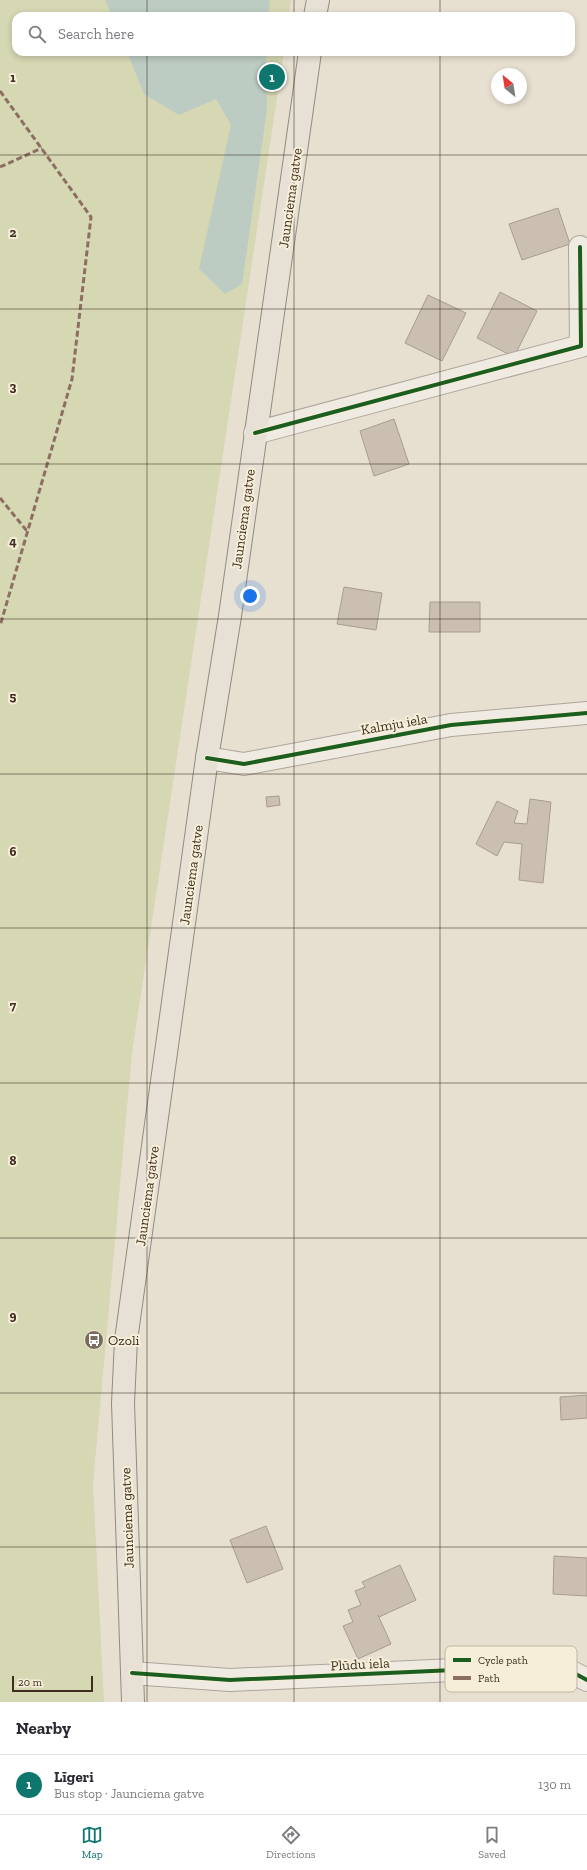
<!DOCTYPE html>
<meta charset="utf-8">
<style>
:root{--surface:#fff;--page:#f7f7f7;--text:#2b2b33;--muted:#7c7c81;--line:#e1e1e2;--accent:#0f766e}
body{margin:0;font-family:"Zilla Slab",serif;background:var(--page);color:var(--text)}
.compass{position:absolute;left:491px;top:68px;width:36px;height:36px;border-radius:50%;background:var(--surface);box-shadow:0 2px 6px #0003;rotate:330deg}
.scale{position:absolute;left:12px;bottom:10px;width:81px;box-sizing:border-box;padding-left:4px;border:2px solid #3d2e20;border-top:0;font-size:11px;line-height:14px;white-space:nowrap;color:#3d2e20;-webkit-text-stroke:3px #f7eed8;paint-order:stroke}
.you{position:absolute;left:250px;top:596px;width:14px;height:14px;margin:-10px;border:3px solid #fff;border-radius:50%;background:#1a73e8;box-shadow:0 0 0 6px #1a73e833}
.badge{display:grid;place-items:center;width:26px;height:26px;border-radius:50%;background:var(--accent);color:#fff;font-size:13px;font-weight:700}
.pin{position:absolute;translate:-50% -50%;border:2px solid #fff;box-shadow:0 1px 4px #0006}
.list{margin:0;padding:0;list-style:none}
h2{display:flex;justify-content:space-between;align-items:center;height:52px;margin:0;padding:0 16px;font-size:17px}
h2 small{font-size:13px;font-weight:400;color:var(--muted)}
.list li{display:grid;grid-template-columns:26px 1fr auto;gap:12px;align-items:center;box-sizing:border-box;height:60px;padding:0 16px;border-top:1px solid var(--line)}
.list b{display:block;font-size:15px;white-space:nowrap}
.list p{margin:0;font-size:13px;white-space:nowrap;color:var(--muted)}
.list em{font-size:13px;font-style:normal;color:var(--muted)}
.icon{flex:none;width:22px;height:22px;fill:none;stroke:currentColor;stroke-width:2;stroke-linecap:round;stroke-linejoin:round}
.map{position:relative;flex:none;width:587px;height:1702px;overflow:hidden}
.search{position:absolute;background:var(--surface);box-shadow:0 2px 6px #0003;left:12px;right:12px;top:12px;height:44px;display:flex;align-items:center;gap:10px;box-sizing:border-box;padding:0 14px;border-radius:12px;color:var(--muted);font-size:15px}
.sheet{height:112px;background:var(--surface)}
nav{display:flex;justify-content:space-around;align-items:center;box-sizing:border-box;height:56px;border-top:1px solid var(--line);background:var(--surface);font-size:11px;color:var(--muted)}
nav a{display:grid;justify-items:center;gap:2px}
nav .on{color:var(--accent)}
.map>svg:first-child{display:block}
.green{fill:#d6d7b3}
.water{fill:#bcccc2}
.building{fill:#cbbfb2;stroke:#a89c90}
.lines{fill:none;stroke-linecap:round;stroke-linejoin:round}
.street-casing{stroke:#ada599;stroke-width:24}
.primary-casing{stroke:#928b80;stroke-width:24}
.street{stroke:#efebe3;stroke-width:22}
.primary{stroke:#e6e1d4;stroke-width:22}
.quiet{stroke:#8d6e63;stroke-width:3;stroke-dasharray:6 3;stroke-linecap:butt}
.cycleway-casing{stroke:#f7eed8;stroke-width:6}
.cycleway{stroke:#1b5e20;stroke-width:4}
.grid{fill:none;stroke:#3d2e20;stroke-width:1;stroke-opacity:0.55}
.labels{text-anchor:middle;stroke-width:4;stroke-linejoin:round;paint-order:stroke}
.street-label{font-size:14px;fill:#3d2e20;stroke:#f7eed8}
.poi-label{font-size:14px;fill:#3d2e20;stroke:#f7eed8;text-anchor:start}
.key{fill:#f7eed8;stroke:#bfb4a1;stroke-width:1}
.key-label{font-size:11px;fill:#3d2e20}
.grid-label{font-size:13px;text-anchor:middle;font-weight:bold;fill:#3d2e20;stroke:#f7eed8;stroke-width:4;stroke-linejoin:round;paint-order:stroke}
</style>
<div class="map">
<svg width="587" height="1702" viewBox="0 0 587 1702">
<rect width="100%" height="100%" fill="#e7e0d1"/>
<polygon class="green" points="0,0 291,0 289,16 16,16 16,52 284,52 132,1053 93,1484 104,1702 0,1702"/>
<g class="water">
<polygon points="105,0 270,0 268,16 112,16"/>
<polygon points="127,52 266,52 267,109 242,284 225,294 199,269 231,125 216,99 179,115 144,94"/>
</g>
<g class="building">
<polygon points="558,208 570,244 522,260 509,224"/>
<polygon points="500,292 537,311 514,357 477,338"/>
<polygon points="428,295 466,313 442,361 405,343"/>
<polygon points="394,419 409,464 374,476 360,431"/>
<polygon points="344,587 382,593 376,630 337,624"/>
<polygon points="430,602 480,602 480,632 429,632"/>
<polygon points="279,796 280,805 267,807 266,797"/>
<polygon points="530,799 551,802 543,883 519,880 522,844 504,842 497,856 476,844 497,801 518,811 514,823 527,824"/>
<polygon points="587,1395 587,1418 561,1420 560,1397"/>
<polygon points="266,1526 283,1569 247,1583 230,1540"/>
<polygon points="554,1556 587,1558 587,1596 553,1594"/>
<polygon points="400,1565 416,1600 379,1617 378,1615 391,1644 358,1659 343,1626 353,1622 348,1610 361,1605 355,1591 365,1587 362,1582"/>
</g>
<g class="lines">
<defs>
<g id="street">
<polyline points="255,433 581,346 580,247"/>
<polyline points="207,758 244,764 451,725 587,713"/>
<polyline points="132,1673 230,1680 522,1667 572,1672 587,1680"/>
</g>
<g id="primary">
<polyline points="315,16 318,0"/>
<polyline points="133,1702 123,1403 126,1340 207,758 230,616 310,52"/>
</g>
</defs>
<use href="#street" class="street-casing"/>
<use href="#primary" class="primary-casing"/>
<use href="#street" class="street"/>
<use href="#primary" class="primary"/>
<g class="quiet">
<polyline points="0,91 91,217 72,379 0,626"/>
<polyline points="0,167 42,148"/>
<polyline points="0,498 27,531"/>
</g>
<defs>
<g id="cycleway">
<polyline points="255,433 581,346 580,247"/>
<polyline points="207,758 244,764 451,725 587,713"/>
<polyline points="132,1673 230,1680 522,1667 572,1672 587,1680"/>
</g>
</defs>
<use href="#cycleway" class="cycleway-casing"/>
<use href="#cycleway" class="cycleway"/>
</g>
<path class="grid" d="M147 0V16M294 0V16M440 0V16M147 52V1702M294 52V1702M440 52V1702M0 155H587M0 309H587M0 464H587M0 619H587M0 774H587M0 928H587M0 1083H587M0 1238H587M0 1393H587M0 1547H587"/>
<defs>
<symbol id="bus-disc" viewBox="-11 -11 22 22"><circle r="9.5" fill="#786c5e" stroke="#f7eed8"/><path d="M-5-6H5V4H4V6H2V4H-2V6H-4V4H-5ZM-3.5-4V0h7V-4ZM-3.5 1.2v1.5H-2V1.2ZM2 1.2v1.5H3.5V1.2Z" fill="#fff"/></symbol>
</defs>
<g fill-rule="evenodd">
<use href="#bus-disc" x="83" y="1329" width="22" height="22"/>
</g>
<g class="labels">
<g class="street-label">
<text transform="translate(290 198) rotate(-82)" y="5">Jaunciema gatve</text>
<text transform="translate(243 519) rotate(-82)" y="5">Jaunciema gatve</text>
<text transform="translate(394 724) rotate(-10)" y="5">Kalmju iela</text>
<text transform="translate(191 875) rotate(-82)" y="5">Jaunciema gatve</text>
<text transform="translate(147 1196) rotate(-82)" y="5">Jaunciema gatve</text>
<text transform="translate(127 1518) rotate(-92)" y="5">Jaunciema gatve</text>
<text transform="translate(360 1664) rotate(-3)" y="5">Plūdu iela</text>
</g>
<g class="poi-label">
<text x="108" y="1345">Ozoli</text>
</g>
</g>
<rect x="445" y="1646" width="132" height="46" rx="6" class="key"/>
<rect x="453" y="1658" width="18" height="4" fill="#1b5e20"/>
<rect x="453" y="1676" width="18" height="4" fill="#8d6e63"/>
<g class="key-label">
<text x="478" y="1664">Cycle path</text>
<text x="478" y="1682">Path</text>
</g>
<g class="grid-label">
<text x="13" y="82">1</text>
<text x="13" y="237">2</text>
<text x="13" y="391">3</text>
<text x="13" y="546">4</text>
<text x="13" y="701">5</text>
<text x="13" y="856">6</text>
<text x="13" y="1010">7</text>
<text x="13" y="1165">8</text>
<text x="13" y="1320">9</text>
</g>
</svg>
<svg class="compass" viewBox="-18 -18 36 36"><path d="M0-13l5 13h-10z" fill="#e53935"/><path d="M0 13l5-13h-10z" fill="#7c7c81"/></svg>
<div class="scale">20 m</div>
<div class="you"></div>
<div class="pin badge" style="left:272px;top:77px">1</div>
<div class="search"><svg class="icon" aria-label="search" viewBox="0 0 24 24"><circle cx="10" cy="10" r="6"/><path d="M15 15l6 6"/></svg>Search here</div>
</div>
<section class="sheet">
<h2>Nearby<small></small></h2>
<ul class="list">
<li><span class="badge">1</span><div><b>Līgeri</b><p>Bus stop · Jaunciema gatve</p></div><em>130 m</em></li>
</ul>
</section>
<nav>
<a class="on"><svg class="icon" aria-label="map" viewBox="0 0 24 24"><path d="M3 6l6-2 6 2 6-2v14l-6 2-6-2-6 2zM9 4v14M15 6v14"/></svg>Map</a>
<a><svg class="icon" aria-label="directions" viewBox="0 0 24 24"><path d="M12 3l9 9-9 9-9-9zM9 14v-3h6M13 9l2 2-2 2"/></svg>Directions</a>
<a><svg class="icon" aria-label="saved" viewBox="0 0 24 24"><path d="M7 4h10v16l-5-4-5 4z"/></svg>Saved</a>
</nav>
